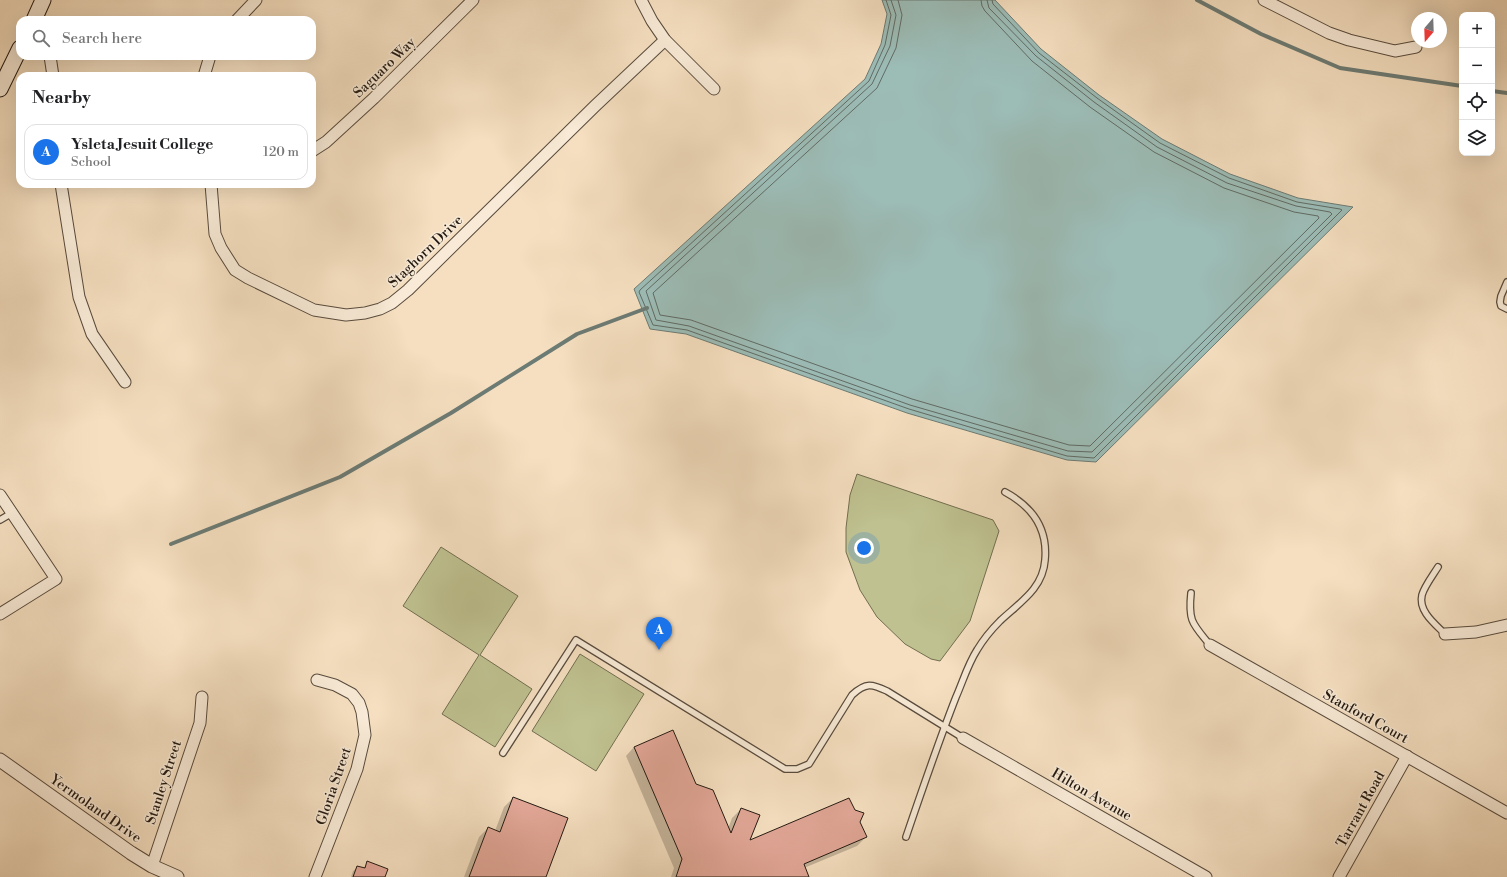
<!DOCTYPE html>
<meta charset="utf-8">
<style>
:root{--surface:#fff;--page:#f2f2f2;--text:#202124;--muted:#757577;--line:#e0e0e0;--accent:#1a73e8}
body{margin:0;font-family:"Libre Bodoni",serif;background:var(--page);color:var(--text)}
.controls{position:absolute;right:12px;top:12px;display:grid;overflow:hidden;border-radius:8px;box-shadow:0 4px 16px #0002}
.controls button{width:36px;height:36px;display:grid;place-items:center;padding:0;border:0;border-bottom:1px solid var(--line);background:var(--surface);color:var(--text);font:20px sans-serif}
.compass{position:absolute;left:1411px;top:12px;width:36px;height:36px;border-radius:50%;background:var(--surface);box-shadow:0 4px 16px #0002;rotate:199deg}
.you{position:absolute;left:864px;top:548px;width:14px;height:14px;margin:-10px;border:3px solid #fff;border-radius:50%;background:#1a73e8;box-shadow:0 0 0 6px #1a73e833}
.badge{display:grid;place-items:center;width:26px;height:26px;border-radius:50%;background:var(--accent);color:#fff;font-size:13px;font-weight:700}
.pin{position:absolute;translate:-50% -33px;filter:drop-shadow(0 1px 2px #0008)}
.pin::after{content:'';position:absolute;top:21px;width:14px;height:12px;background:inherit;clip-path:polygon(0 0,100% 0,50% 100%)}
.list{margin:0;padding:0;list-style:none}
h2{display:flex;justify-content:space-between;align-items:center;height:52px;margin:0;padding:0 16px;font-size:17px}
h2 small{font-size:13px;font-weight:400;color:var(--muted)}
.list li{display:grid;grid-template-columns:26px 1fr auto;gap:12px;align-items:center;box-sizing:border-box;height:56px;margin:0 8px 8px;padding:0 8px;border:1px solid var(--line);border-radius:12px}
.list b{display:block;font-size:15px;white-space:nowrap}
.list p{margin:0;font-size:13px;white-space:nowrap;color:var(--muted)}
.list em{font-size:13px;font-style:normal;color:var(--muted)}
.icon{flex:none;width:22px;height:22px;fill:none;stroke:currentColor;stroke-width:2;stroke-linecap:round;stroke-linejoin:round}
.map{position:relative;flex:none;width:1507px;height:877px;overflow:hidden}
.search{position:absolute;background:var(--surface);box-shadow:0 4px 16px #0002;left:16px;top:16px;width:300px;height:44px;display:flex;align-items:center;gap:10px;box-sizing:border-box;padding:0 14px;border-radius:12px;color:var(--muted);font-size:15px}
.panel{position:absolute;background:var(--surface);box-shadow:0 4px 16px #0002;left:16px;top:72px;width:300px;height:116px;border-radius:12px}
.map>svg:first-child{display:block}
.green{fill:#bfc190;stroke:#726e50}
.water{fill:#9cbcb6;stroke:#6c7b74}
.shadow{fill:#0003}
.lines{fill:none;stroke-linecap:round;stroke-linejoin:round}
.shore{stroke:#606b64;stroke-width:1}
.stream{stroke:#6c7b74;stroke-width:4}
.building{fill:#e1a696;stroke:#241a11}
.service-casing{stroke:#584b3d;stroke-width:8}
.minor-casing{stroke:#584b3d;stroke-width:13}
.tertiary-casing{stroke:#584b3d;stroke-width:15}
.secondary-casing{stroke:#241a11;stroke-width:17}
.service{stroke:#f8ead6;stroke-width:5.5}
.minor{stroke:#f8ead6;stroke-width:11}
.tertiary{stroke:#f8ead6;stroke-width:13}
.secondary{stroke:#f8ead6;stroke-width:15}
.labels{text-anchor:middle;stroke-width:3;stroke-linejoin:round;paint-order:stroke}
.street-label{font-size:14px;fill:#241a11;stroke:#f8ead6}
</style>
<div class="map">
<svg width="1507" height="877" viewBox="0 0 1507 877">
<rect width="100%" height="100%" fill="#f5dfc0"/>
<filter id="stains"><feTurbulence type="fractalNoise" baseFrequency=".005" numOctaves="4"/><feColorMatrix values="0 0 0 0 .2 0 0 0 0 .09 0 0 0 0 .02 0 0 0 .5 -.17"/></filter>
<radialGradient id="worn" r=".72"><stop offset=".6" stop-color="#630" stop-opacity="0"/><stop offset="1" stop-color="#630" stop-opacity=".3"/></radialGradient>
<g class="green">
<polygon points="857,474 993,520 999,531 970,621 940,661 931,659 905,644 877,617 860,590 846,552 846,528 850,495"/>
<polygon points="441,547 518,596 480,655 532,689 495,747 442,714 479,655 403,606"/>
<polygon points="580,654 644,694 596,771 532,731"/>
</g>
<polygon class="water" points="882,0 995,0 1041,49 1099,95 1162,139 1230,174 1298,198 1353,207 1096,462 1067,460 907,413 686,334 650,329 634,289 865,79 881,44 887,14"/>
<g class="shadow">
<polygon points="634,747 696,785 728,829 732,818 741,809 749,842 859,822 866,837 857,846 804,868 808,877 671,877 674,868 626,756"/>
<polygon points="513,798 545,877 464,877 479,837 488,828 495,831 504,807"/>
<polygon points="368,862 376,877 351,877 353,871 358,867 363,869"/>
</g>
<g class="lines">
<g class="shore">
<polyline points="886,0 891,15 885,45 869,81 640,290 639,292 653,325 687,330 909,409 1067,456 1094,458 1342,210 1340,209 1297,202 1229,178 1160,143 1097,98 1039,53 993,4 992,0"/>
<polyline points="891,0 896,15 890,46 872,84 646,291 656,320 689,326 910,405 1068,451 1092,452 1332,214 1330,212 1296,206 1227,183 1157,147 1094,102 1036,56 989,8 987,0"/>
<polyline points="898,0 902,15 896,48 877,88 653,293 660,315 691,320 912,399 1069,445 1090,446 1319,218 1318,216 1294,212 1224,188 1154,152 1090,107 1032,61 985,11 982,6 981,0"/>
</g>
<g class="stream">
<polyline points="1197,0 1261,34 1340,68 1462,86"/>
<polyline points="1492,91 1507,93"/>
<polyline points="171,544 340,477 451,413 577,334 647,308"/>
</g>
</g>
<g class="building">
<polygon points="673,730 696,784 713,790 731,833 741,808 760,815 750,840 849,798 855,810 864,813 860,822 867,837 804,864 809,877 676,877 682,859 634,747"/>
<polygon points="513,797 568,818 546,877 469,877 488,827 500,832"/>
<polygon points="367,861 388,869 385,877 353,877 357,866 365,868"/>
</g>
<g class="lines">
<defs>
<g id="service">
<polyline points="1507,282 1501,296 1500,302 1501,306 1507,309"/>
<polyline points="0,520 12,513"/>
<path d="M1438 567C1433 575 1424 587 1422 595 1418 611 1435 624 1445 634"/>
<path d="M1191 593C1188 622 1193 624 1210 645"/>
<path d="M503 753 576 640 785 769H797L809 764 852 695C866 682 872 684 887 691L963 738"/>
<path d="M906 837C922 790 938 743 956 697 963 681 968 664 977 650 983 640 991 630 1000 621 1019 603 1043 589 1045 560 1048 528 1031 506 1005 492"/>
</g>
<g id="minor">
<polyline points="641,0 652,21 665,40 714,89"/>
<polyline points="1264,0 1329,33 1349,40 1395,51 1416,47"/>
<polyline points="237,20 256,0"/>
<polyline points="50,56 53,76"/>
<polyline points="204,76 210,56"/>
<polyline points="312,151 326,142 374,98 473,0"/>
<polyline points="61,184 79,297 92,334 125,382"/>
<polyline points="211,184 215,234 221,248 235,270 248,278 314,310 346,315 365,313 380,309 392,303 408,290 595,106 665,40"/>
<polyline points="0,495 56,579 0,614"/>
<polyline points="1445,634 1476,632 1507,625"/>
<polyline points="1210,645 1507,813"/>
<polyline points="963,738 1206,877"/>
<polyline points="152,866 200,723 202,697"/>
<polyline points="315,877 357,769 365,735 362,712 359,703 352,694 335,685 317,680"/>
<polyline points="1339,877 1407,756"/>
</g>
<polyline id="tertiary" points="0,760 131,853 152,866 177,877"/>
<g id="secondary">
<polyline points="34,20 43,0"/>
<polyline points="0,89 20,48"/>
</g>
</defs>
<use href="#service" class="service-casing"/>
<use href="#minor" class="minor-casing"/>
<use href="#tertiary" class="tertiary-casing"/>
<use href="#secondary" class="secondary-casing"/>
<use href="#service" class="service"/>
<use href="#minor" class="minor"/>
<use href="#tertiary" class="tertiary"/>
<use href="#secondary" class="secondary"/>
</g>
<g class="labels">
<g class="street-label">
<text transform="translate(384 67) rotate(-44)" y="5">Saguaro Way</text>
<text transform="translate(425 251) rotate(-44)" y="5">Staghorn Drive</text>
<text transform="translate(1366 716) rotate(29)" y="5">Stanford Court</text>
<text transform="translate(163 782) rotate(-72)" y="5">Stanley Street</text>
<text transform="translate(333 786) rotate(-71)" y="5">Gloria Street</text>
<text transform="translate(1092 794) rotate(30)" y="5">Hilton Avenue</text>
<text transform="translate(96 808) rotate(35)" y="5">Yermoland Drive</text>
<text transform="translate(1360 809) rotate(-61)" y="5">Tarrant Road</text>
</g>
</g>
<rect width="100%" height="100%" filter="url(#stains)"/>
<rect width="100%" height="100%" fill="url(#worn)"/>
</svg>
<div class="controls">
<button>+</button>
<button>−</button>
<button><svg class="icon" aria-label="locate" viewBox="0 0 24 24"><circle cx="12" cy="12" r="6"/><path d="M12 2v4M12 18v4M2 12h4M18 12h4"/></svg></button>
<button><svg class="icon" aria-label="layers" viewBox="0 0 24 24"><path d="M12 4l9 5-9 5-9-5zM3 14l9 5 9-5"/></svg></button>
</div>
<svg class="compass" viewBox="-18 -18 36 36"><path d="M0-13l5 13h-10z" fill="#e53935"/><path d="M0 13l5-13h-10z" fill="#757577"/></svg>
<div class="you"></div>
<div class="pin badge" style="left:659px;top:650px">A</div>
<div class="search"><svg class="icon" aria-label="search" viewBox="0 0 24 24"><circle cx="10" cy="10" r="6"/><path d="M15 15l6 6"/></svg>Search here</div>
<section class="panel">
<h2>Nearby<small></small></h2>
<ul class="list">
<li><span class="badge">A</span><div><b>Ysleta Jesuit College</b><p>School</p></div><em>120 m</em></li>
</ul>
</section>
</div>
